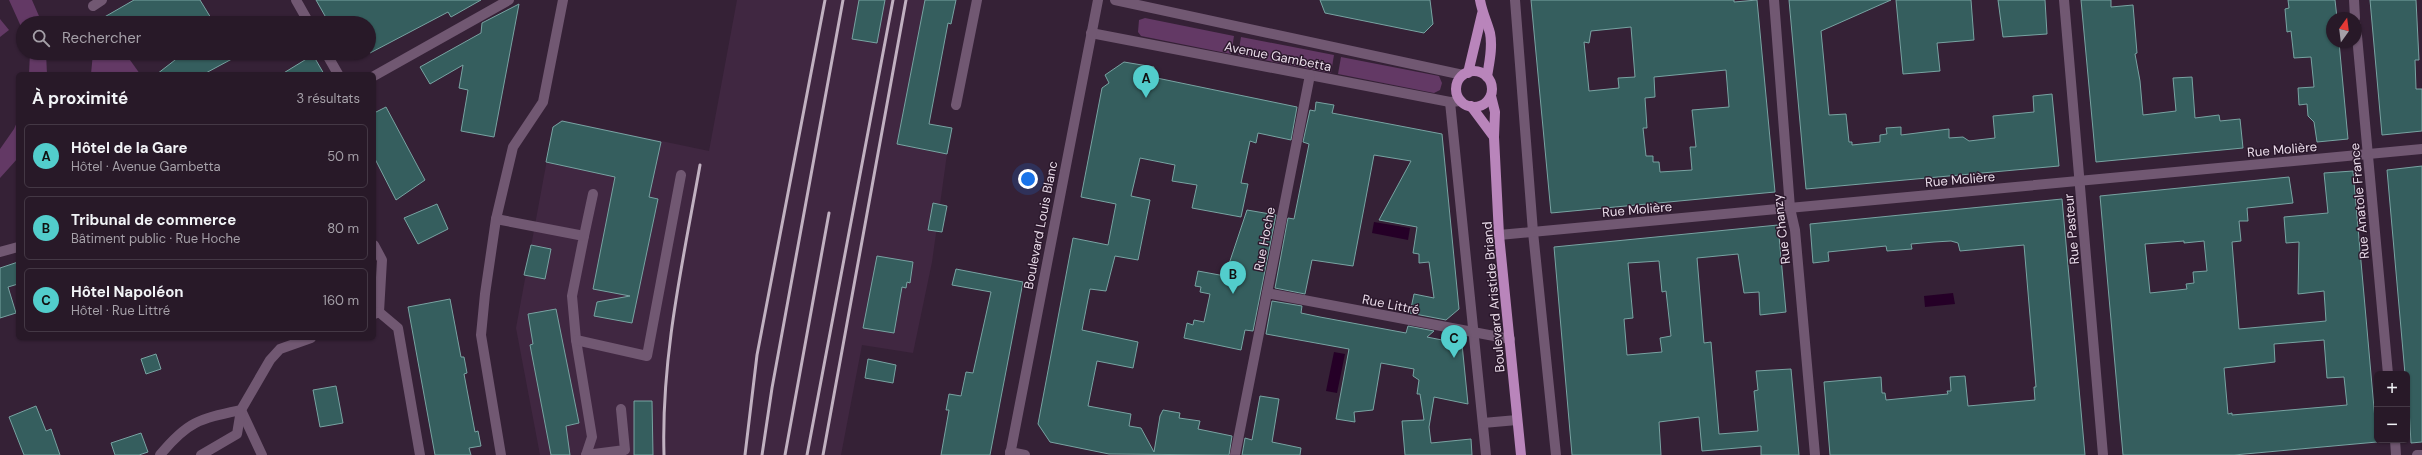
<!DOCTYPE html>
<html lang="fr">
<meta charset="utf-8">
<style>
:root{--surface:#281928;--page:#302230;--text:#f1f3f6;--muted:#a5a0a8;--line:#443845;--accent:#52cdcc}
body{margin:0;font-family:"DM Sans",sans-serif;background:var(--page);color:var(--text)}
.controls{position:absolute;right:12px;bottom:12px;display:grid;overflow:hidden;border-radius:6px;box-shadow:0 1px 3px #0004}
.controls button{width:36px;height:36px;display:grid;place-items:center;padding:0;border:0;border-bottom:1px solid var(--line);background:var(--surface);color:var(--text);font:20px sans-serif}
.compass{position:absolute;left:2326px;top:12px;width:36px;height:36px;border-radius:50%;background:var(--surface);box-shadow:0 1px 3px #0004;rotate:14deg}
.you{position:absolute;left:1028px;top:179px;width:14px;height:14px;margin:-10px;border:3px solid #fff;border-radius:50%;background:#1a73e8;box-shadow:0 0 0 6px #1a73e833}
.badge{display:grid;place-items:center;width:26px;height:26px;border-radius:50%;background:var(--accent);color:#111;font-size:13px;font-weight:700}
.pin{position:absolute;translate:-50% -33px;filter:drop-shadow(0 1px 2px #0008)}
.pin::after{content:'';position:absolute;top:21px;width:14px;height:12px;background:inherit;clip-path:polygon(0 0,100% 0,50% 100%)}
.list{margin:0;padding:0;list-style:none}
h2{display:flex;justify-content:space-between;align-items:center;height:52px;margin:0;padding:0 16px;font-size:17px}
h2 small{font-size:13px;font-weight:400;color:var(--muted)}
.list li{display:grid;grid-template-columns:26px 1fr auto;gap:12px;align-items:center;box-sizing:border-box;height:64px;margin:0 8px 8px;padding:0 8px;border:1px solid var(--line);border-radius:6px}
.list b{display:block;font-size:15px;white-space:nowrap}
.list p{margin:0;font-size:13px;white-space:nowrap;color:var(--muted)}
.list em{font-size:13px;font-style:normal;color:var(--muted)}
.icon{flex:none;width:22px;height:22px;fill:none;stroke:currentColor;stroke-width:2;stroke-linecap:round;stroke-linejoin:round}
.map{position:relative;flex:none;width:2422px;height:455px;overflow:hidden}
.search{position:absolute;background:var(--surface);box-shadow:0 1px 3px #0004;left:16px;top:16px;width:360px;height:44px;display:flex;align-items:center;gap:10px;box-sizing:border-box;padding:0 14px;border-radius:22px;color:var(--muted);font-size:15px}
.panel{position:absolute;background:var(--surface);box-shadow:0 1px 3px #0004;left:16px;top:72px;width:360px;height:268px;border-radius:6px}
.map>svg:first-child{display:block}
.built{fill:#402741}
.green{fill:#633965}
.water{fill:#250027}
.building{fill:#355e5e;stroke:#78a3a2;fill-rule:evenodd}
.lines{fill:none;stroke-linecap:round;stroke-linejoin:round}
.minor{stroke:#715872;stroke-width:10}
.major{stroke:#b985bb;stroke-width:10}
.rail{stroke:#c1b1c1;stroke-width:3}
.labels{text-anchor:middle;stroke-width:3;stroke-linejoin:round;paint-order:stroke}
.street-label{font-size:13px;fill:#eadcea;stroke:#2b182c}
</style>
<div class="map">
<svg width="2422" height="455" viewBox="0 0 2422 455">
<rect width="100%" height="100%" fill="#352136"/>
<polygon class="built" points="737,0 925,0 897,144 947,154 932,262 913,353 862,345 841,455 540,455 516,328 553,127 561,120 709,151"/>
<g class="green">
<polygon points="9,0 32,0 42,23 23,23 23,31"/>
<polygon points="1145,18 1234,36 1231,54 1141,36 1138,32 1139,20"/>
<polygon points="0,19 9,30 0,37"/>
<polygon points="1241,37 1334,55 1331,73 1238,55"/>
<polygon points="30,53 46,53 47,74 29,74"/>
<polygon points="93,53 125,53 140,74 91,74"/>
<polygon points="1341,57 1439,76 1442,83 1440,90 1434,93 1338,74"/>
<polygon points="18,120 18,158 0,178 0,149 14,129"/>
</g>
<g class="water">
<polygon points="1374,222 1410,228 1408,240 1372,233"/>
<polygon points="1953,293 1955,304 1925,307 1924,296"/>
<polygon points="1334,352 1345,354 1337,393 1326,391"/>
</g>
<g class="building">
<polygon points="134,0 200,0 214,23 94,23"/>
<polygon points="316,0 481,0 451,17 448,12 370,53 374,39 369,33 369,23 329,23"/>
<polygon points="859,0 885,0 877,43 852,39"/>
<polygon points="925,0 956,0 951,24 948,23 929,124 952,128 947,154 897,144"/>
<polygon points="1320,0 1430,0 1433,24 1424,33 1325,13"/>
<path d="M1531 0H1734V2L1757 0 1775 192 1551 213ZM1631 27 1635 77 1618 78 1619 88 1589 91 1584 42 1589 43 1591 31ZM1726 70 1729 107 1692 110 1696 147H1690L1692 170 1660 172 1659 162H1653V156H1646L1643 128H1647L1645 98 1655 97 1654 77Z"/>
<polygon points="1789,0 1891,0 1821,31 1829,115 1846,114 1849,142 1852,142 1852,145 1880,142 1880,135 1887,134 1886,128 1901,127 1901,135 1949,129 1949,138 1963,137 1969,141 1995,138 1993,116 2034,112 2033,96 2052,94 2059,166 1806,189"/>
<polygon points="1896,0 1971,0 1974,40 1937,43 1940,71 1903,74"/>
<polygon points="1998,0 2045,0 2047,34 2003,37"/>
<polygon points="2081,0 2111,0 2111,7 2133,5 2137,53 2135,54 2140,81 2143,115 2176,111 2173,78 2192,77 2195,118 2219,115 2220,121 2240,119 2243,148 2096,162"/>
<polygon points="2288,0 2335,0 2337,18 2332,18 2332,42 2339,42 2348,139 2317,142 2314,122 2308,116 2307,104 2299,105 2298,88 2314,87 2311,57 2294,58 2291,31 2287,32 2285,9 2289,8"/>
<polygon points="2370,0 2416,0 2419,60 2415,60 2416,89 2422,89 2422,131 2382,135"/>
<polygon points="519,4 494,137 461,131 468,90 459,88 463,65 430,84 420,67 481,33 482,23"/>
<polygon points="184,53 243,53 204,74 157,74"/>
<polygon points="313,55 324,74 282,74"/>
<polygon points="1124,62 1154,67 1152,77 1297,107 1291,140 1258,133 1256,143 1250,141 1241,183 1248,184 1241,217 1192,208 1197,185 1172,181 1175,165 1140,158 1131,196 1150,200 1138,260 1115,256 1106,291 1090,289 1082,330 1138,342 1133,368 1097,361 1088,406 1131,414 1129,426 1141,428 1154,452 1160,416 1163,410 1180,413 1179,418 1200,421 1198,429 1232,436 1229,455 1109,454 1050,442 1038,424 1073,238 1108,245 1116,204 1081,197 1102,88 1109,83 1105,75"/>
<polygon points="1316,102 1334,105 1332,113 1442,134 1459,309 1446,320 1410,313 1414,294 1434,298 1429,262 1419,263 1419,254 1413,253 1417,227 1379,220 1411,161 1374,155 1353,266 1312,260 1305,294 1275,288 1288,218 1294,219 1309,144 1303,142 1310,110 1315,111"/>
<polygon points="386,107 425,180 396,200 374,157 374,113"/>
<polygon points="562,121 661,142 649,197 658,199 632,323 594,316 597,302 630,296 593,289 615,177 546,162 553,127"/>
<polygon points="2422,166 2422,442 2411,443 2407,374 2405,374 2387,170"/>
<path d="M2353 171 2377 442 2234 455H2123L2100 196 2289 177 2293 203 2247 208 2248 221H2239L2241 241 2232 242 2239 329 2326 321 2324 291 2298 294 2299 242 2286 243 2284 217 2328 213 2324 173ZM2184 241V243L2204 241 2207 271 2193 272 2194 283 2186 284 2187 289 2150 293 2145 244ZM2324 340 2327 378 2344 377 2347 405 2232 415V413L2228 414 2224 368 2275 362 2274 344Z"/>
<polygon points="2062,199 2085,455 1830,455 1824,382 1881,377 1882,393 1885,393 1886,400 1948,394 1947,391 1951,391 1950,377 1965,376 1968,406 2035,400 2034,387 2036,387 2024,245 1960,251 1958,243 1951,241 1934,242 1911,244 1912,249 1887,251 1886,246 1828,252 1829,261 1813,263 1810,224"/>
<polygon points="933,203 947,206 942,232 928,230"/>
<polygon points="437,204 448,229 418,244 404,218"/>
<polygon points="1247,210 1276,215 1253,331 1245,330 1241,350 1184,338 1187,323 1193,325 1194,320 1204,322 1210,294 1200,292 1201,287 1195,286 1198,271 1225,276"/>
<path d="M1778 225 1786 312 1760 315 1759 292 1744 293 1738 254 1697 258 1704 343 1711 342 1719 434 1758 431 1754 391 1758 390 1756 371 1791 369 1799 455H1761V446L1702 451 1699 417 1659 422 1661 455H1572L1554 247ZM1659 261 1662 292 1666 291 1671 336 1660 338 1662 352 1627 355 1624 319 1633 318 1628 263Z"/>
<polygon points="531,245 551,249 545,279 524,275"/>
<polygon points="877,256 913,262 910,283 907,282 906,288 902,287 894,333 863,328"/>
<polygon points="18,262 18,284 8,287 16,313 0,318 0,268"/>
<polygon points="956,269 1023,282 990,455 941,455 949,410 946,410 949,394 961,396 966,372 973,373 991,292 952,285"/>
<polygon points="450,299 461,357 464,357 467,373 464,374 475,432 478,431 481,446 469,448 471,455 435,455 408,307"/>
<polygon points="1272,301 1302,306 1301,313 1320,317 1406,333 1408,326 1434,331 1427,337 1462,344 1468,404 1434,397 1429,427 1431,443 1471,439 1472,455 1405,455 1402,421 1424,420 1420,394 1417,394 1419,380 1413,376 1414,369 1381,363 1373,410 1354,412 1355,422 1336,419 1349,349 1266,334"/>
<polygon points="556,309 579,423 566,426 570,455 551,455 530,345 533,344 528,314"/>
<polygon points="156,354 161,369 146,374 141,359"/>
<polygon points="868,359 896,365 893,383 865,378"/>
<polygon points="336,386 343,423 320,427 313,390"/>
<polygon points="1260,396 1279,399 1272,442 1301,448 1300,455 1242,455 1245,438 1252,440"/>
<polygon points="634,401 652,401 653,455 634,455"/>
<polygon points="36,406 46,431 51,429 60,455 24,455 9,417"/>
<polygon points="141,433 148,452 139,455 115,455 111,443"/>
</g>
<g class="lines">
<g class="minor">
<polyline points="296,0 309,23"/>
<polyline points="1115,0 1463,75"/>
<polyline points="1515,0 1533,232 1556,455"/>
<polyline points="1774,0 1790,208 1795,230 1815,455"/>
<polyline points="2064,0 2103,455"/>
<polyline points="2354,0 2355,18"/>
<polyline points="93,6 102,0"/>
<polyline points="2356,25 2388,374"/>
<polyline points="1091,33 1450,102 1461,101"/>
<polyline points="326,53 338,74"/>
<polyline points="374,76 509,0"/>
<polyline points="1450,102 1486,455"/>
<polyline points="956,105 977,0"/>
<polyline points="496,219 584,236 572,296 576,340 592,437 586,455"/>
<polyline points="1499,235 2422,149"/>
<polyline points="584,236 593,194"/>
<polyline points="374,245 382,260 379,312 374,314"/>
<polyline points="0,252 18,247"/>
<polyline points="1267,293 1510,339"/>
<polyline points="379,312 398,328 420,455"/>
<polyline points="576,340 647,356 681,175"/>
<polyline points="241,410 262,455"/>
<polyline points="1483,423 1517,420"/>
<polyline points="2395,440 2396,455"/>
<polyline points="1010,452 1025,455"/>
<path d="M160 455C188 421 199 419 241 410"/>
<polyline points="201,455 237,434 241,410 270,360 280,349 311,338"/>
<polyline points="501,455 481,335 485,294 496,219 513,147 543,102 563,0"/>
<polyline points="586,455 625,450 621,409"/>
<polyline points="1010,455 1098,0"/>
<polyline points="1235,455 1310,75"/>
<polyline points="2417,455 2422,455"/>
</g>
<g class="major">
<path d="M1480 0C1482 12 1487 22 1490 33 1493 48 1489 63 1487 77"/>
<circle cx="1474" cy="89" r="18"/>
<polyline points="1468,73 1482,14"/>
<polyline points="1491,96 1495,112 1494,137 1499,235 1521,455"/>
<polyline points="1471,106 1494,137"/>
</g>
<g class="rail">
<path d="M664 455C661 357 683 261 700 165"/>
<polyline points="745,455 757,355 825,0"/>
<polyline points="762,455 772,388 843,0"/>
<polyline points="785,455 829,213"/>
<polyline points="807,455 893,0"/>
<polyline points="823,455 906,0"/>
</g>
</g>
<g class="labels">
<g class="street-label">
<text transform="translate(1278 56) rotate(11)" y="5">Avenue Gambetta</text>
<text transform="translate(2282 149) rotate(-5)" y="5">Rue Molière</text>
<text transform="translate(1960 179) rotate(-5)" y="5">Rue Molière</text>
<text transform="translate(2359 201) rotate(-95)" y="5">Rue Anatole France</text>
<text transform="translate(1637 209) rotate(-5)" y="5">Rue Molière</text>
<text transform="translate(1040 225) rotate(-79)" y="5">Boulevard Louis Blanc</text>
<text transform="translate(1781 229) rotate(-97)" y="5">Rue Chanzy</text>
<text transform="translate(2071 229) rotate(-95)" y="5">Rue Pasteur</text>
<text transform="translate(1264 239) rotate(-79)" y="5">Rue Hoche</text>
<text transform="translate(1493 297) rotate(-95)" y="5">Boulevard Aristide Briand</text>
<text transform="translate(1391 304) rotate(11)" y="5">Rue Littré</text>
</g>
</g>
</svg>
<div class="controls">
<button>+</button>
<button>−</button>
</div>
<svg class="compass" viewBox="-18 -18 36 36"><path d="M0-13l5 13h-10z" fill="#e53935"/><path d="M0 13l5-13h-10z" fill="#a5a0a8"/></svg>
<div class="you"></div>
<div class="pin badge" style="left:1146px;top:98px">A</div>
<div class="pin badge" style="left:1233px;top:294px">B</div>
<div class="pin badge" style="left:1454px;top:358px">C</div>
<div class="search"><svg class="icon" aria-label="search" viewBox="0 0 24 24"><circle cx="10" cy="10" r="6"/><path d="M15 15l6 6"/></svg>Rechercher</div>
<section class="panel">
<h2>À proximité<small>3 résultats</small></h2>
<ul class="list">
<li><span class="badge">A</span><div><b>Hôtel de la Gare</b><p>Hôtel · Avenue Gambetta</p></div><em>50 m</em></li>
<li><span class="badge">B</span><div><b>Tribunal de commerce</b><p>Bâtiment public · Rue Hoche</p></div><em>80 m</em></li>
<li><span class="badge">C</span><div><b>Hôtel Napoléon</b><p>Hôtel · Rue Littré</p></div><em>160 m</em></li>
</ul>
</section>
</div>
